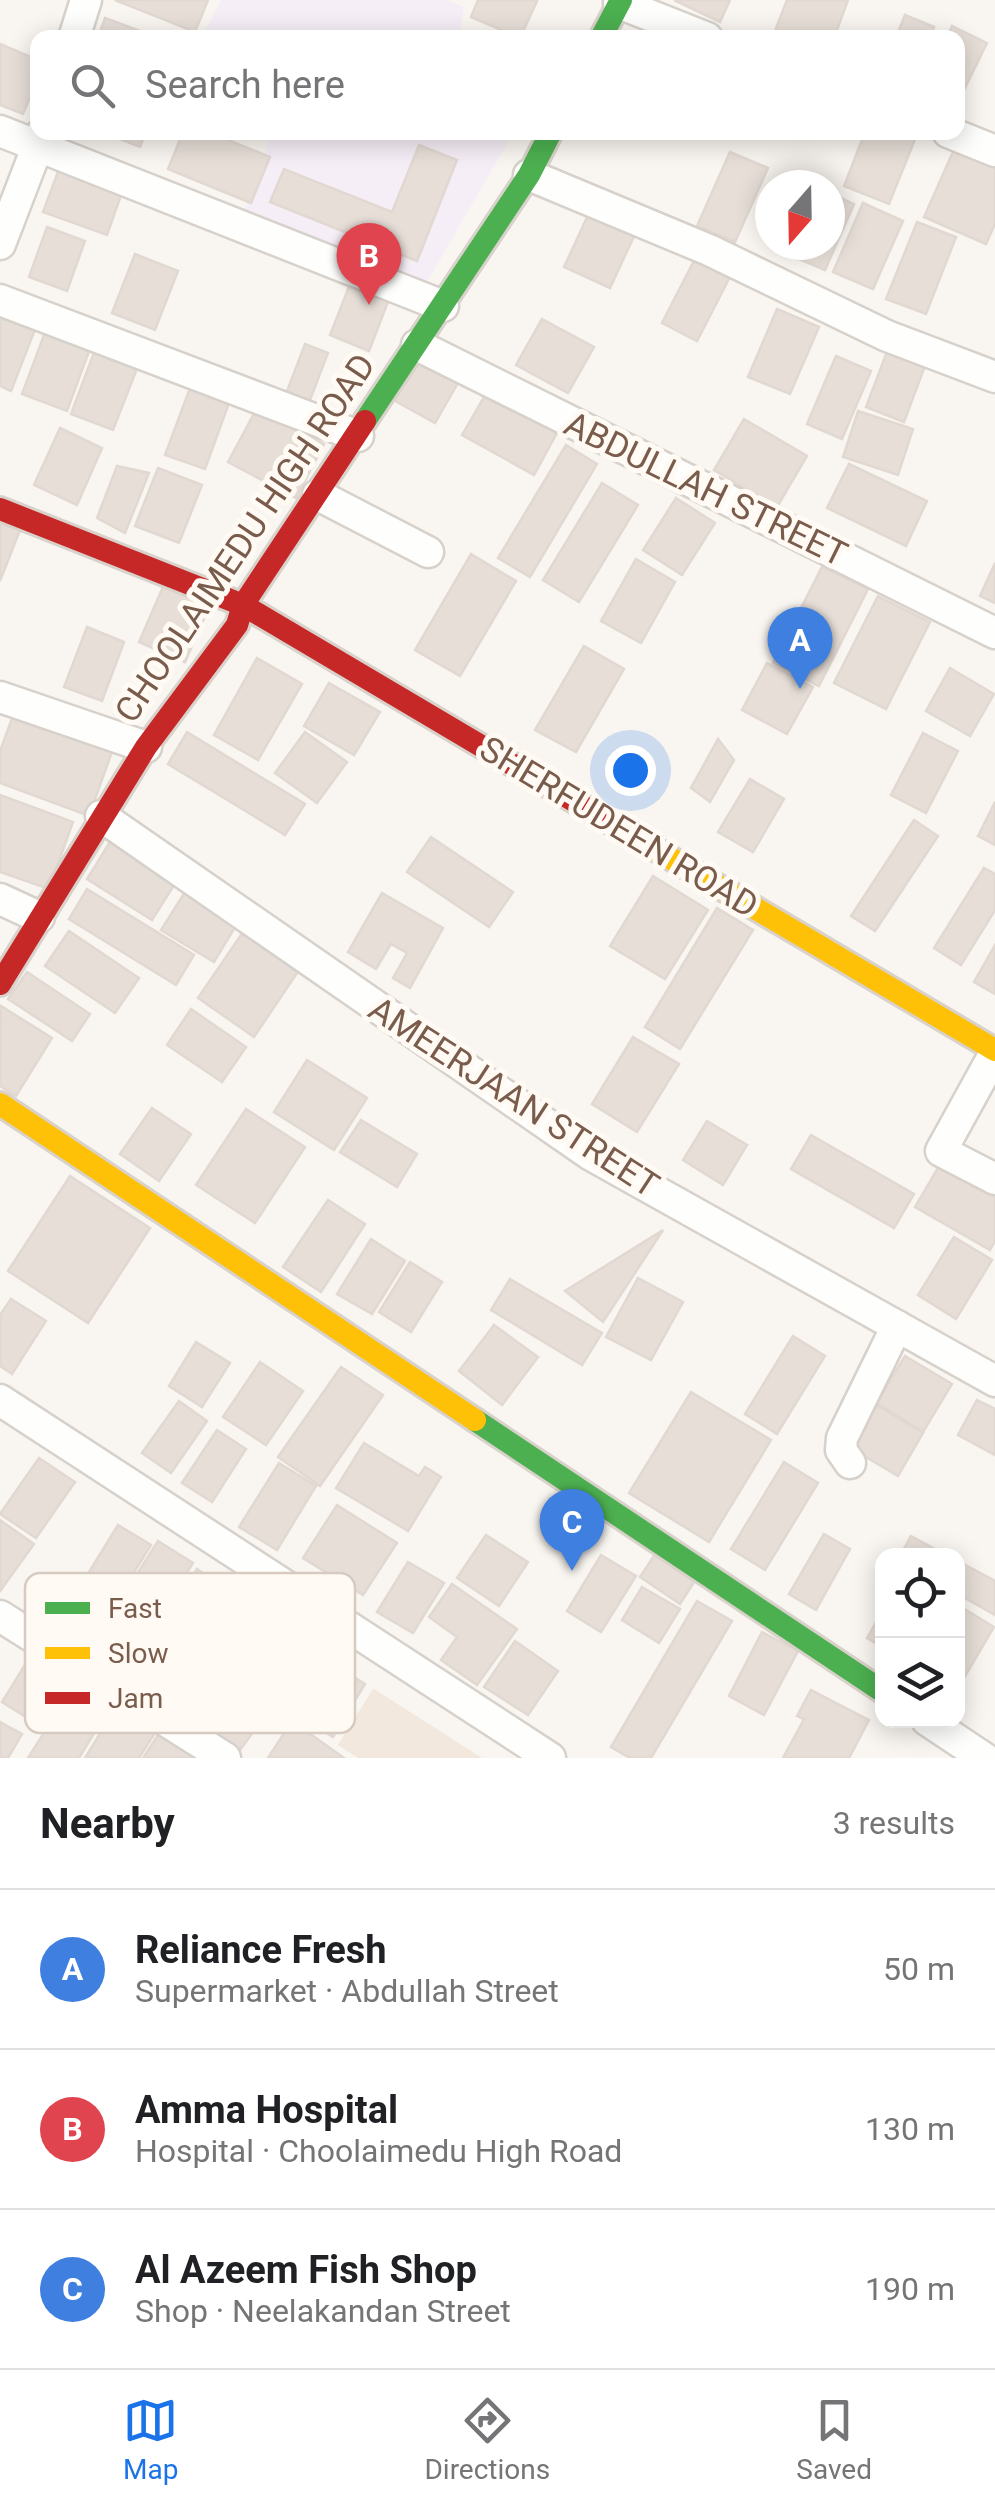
<!DOCTYPE html>
<meta charset="utf-8">
<style>
:root{--surface:#fff;--page:#f2f2f2;--text:#202124;--muted:#757577;--line:#e0e0e0;--accent:#1a73e8}
body{margin:0;font-family:Roboto,sans-serif;background:var(--page);color:var(--text)}
.controls{position:absolute;right:30px;bottom:30px;display:grid;overflow:hidden;border-radius:20px;box-shadow:0 5px 25px #0003}
.controls button{width:90px;height:90px;display:grid;place-items:center;padding:0;border:0;border-bottom:2px solid var(--line);background:var(--surface);color:var(--text);font:50px sans-serif}
.compass{position:absolute;left:755px;top:170px;width:90px;height:90px;border-radius:50%;background:var(--surface);box-shadow:0 5px 25px #0003;rotate:200deg}
.you{position:absolute;left:630px;top:770px;width:35px;height:35px;margin:-25px;border:8px solid #fff;border-radius:50%;background:#1a73e8;box-shadow:0 0 0 15px #1a73e833}
.badge{display:grid;place-items:center;width:65px;height:65px;border-radius:50%;background:var(--accent);color:#fff;font-size:32px;font-weight:700}
.pin{position:absolute;translate:-50% -82px;filter:drop-shadow(0 2px 5px #0008)}
.pin::after{content:'';position:absolute;top:52px;width:35px;height:30px;background:inherit;clip-path:polygon(0 0,100% 0,50% 100%)}
.list{margin:0;padding:0;list-style:none}
h2{display:flex;justify-content:space-between;align-items:center;height:130px;margin:0;padding:0 40px;font-size:42px}
h2 small{font-size:32px;font-weight:400;color:var(--muted)}
.list li{display:grid;grid-template-columns:65px 1fr auto;gap:30px;align-items:center;box-sizing:border-box;height:160px;padding:0 40px;border-top:2px solid var(--line)}
.list b{display:block;font-size:38px;white-space:nowrap}
.list p{margin:0;font-size:32px;white-space:nowrap;color:var(--muted)}
.list em{font-size:32px;font-style:normal;color:var(--muted)}
.icon{flex:none;width:55px;height:55px;fill:none;stroke:currentColor;stroke-width:2;stroke-linecap:round;stroke-linejoin:round}
.map{position:relative;flex:none;width:995px;height:1758px;overflow:hidden}
.search{position:absolute;background:var(--surface);box-shadow:0 5px 25px #0003;left:30px;right:30px;top:30px;height:110px;display:flex;align-items:center;gap:25px;box-sizing:border-box;padding:0 35px;border-radius:20px;color:var(--muted);font-size:38px}
.sheet{height:610px;background:var(--surface)}
nav{display:flex;justify-content:space-around;align-items:center;box-sizing:border-box;height:140px;border-top:2px solid var(--line);background:var(--surface);font-size:28px;color:var(--muted)}
nav a{display:grid;justify-items:center;gap:5px}
nav .on{color:var(--accent)}
.map>svg:first-child{display:block}
.residential{fill:#f2e8de}
.education{fill:#f6eef6}
.building{fill:#e6ded7;stroke:#e2d8d2;stroke-width:2.5}
.lines{fill:none;stroke-linecap:round;stroke-linejoin:round}
.street-casing{stroke:#d7d1cb;stroke-width:35}
.fast-casing{stroke:#d9d2cb;stroke-width:28}
.slow-casing{stroke:#d9d2cb;stroke-width:28}
.jam-casing{stroke:#d9d2cb;stroke-width:28}
.street{stroke:#fefefd;stroke-width:30}
.fast{stroke:#4caf50;stroke-width:22}
.slow{stroke:#ffc107;stroke-width:22}
.jam{stroke:#c62828;stroke-width:22}
.labels{text-anchor:middle;stroke-width:10;stroke-linejoin:round;paint-order:stroke}
.street-label{font-size:35px;fill:#7a5c4d;stroke:#fffaf3}
.key{fill:#fffaf3;stroke:#d7cbc1;stroke-width:2.5}
.key-label{font-size:28px;fill:#7a5c4d}
</style>
<div class="map">
<svg width="995" height="1758" viewBox="0 0 995 1758">
<rect width="100%" height="100%" fill="#f9f5f0"/>
<polygon class="residential" points="373,1689 374,1689 482,1758 358,1758 338,1745"/>
<g class="education">
<polygon points="221,0 446,0 464,7 460,32 471,37 202,37"/>
<polygon points="272,133 513,133 426,284 244,212"/>
</g>
<g class="building">
<polygon points="115,0 208,0 195,32"/>
<polygon points="478,0 535,0 537,1 520,38 471,17"/>
<polygon points="674,0 730,0 720,22"/>
<polygon points="787,0 848,0 834,38 793,38 775,31"/>
<polygon points="905,15 934,27 930,38 896,38"/>
<polygon points="105,18 151,35 150,38 98,38"/>
<polygon points="952,26 987,43 959,100 958,38 947,38"/>
<polygon points="0,44 38,60 38,78 23,114 0,105"/>
<polygon points="102,132 146,132 140,147"/>
<polygon points="183,132 209,132 270,157 251,203 168,169"/>
<polygon points="865,132 905,132 916,137 889,204 844,186"/>
<polygon points="419,145 457,160 417,261 270,202 284,169 392,212"/>
<polygon points="956,145 995,162 995,224 986,244 924,217"/>
<polygon points="730,152 768,168 735,242 697,226"/>
<polygon points="62,161 125,184 107,235 43,212"/>
<polygon points="830,193 854,204 825,270 790,255 794,245 830,245"/>
<polygon points="863,203 903,221 873,289 833,272"/>
<polygon points="590,211 636,232 610,288 564,267"/>
<polygon points="917,222 956,237 926,314 886,299"/>
<polygon points="47,227 85,241 67,291 29,277"/>
<polygon points="698,253 733,271 697,341 662,323"/>
<polygon points="135,254 178,271 155,330 112,313"/>
<polygon points="352,279 391,294 369,351 330,335"/>
<polygon points="777,309 819,327 790,394 748,377"/>
<polygon points="0,312 36,327 11,391 0,386"/>
<polygon points="542,319 594,347 568,393 516,365"/>
<polygon points="47,327 92,343 67,411 22,394"/>
<polygon points="305,344 328,353 307,408 284,399"/>
<polygon points="888,349 926,363 904,422 866,407"/>
<polygon points="95,350 138,366 113,430 71,414"/>
<polygon points="413,356 459,381 435,423 390,398"/>
<polygon points="836,356 871,371 842,439 807,424"/>
<polygon points="190,388 229,403 205,469 165,455"/>
<polygon points="487,392 558,431 534,475 462,435"/>
<polygon points="257,408 324,444 296,498 228,462"/>
<polygon points="858,411 913,429 898,475 843,457"/>
<polygon points="744,419 807,456 777,507 714,470"/>
<polygon points="60,428 102,448 77,505 34,485"/>
<polygon points="566,445 597,464 530,577 498,558"/>
<polygon points="849,464 927,501 906,546 827,508"/>
<polygon points="117,466 149,473 125,533 97,518"/>
<polygon points="158,468 202,485 179,543 135,526"/>
<polygon points="602,483 638,505 579,602 543,580"/>
<polygon points="676,498 715,523 682,575 643,550"/>
<polygon points="0,510 24,520 0,581"/>
<polygon points="471,554 516,581 460,676 415,650"/>
<polygon points="636,559 675,582 641,643 601,621"/>
<polygon points="995,563 995,603 980,596"/>
<polygon points="822,567 868,589 819,686 773,663"/>
<polygon points="166,580 212,600 185,662 139,642"/>
<polygon points="878,596 930,622 886,709 834,683"/>
<polygon points="87,627 124,642 102,701 64,687"/>
<polygon points="584,646 624,669 576,752 535,730"/>
<polygon points="257,658 302,684 258,760 214,735"/>
<polygon points="767,663 813,687 787,734 742,710"/>
<polygon points="950,668 994,694 970,736 926,711"/>
<polygon points="329,683 380,712 354,755 304,726"/>
<polygon points="14,713 113,749 89,816 0,783 0,751"/>
<polygon points="187,732 305,804 285,835 168,764"/>
<polygon points="305,732 347,762 317,803 275,773"/>
<polygon points="923,733 958,751 926,813 891,795"/>
<polygon points="718,739 734,760 710,802 691,788"/>
<polygon points="750,779 784,799 753,852 718,832"/>
<polygon points="0,795 73,822 49,889 0,872"/>
<polygon points="995,802 995,845 978,836"/>
<polygon points="914,820 938,836 875,931 851,916"/>
<polygon points="113,837 178,879 152,920 87,879"/>
<polygon points="431,837 513,892 489,927 407,872"/>
<polygon points="984,868 995,874 995,910 961,965 934,948"/>
<polygon points="653,876 708,910 665,979 610,946"/>
<polygon points="87,889 194,955 176,985 69,919"/>
<polygon points="185,892 237,924 214,962 161,930"/>
<polygon points="382,893 443,928 410,988 393,978 407,953 391,944 376,969 348,952"/>
<polygon points="717,908 753,930 680,1049 645,1027"/>
<polygon points="69,931 139,978 115,1013 45,966"/>
<polygon points="243,932 299,970 254,1037 198,998"/>
<polygon points="995,945 995,994 974,982"/>
<polygon points="27,972 90,1014 72,1041 8,999"/>
<polygon points="1,1006 52,1038 16,1096 0,1086"/>
<polygon points="191,1009 246,1047 222,1082 167,1045"/>
<polygon points="633,1037 679,1064 637,1132 592,1104"/>
<polygon points="307,1060 367,1098 334,1150 274,1112"/>
<polygon points="152,1108 191,1134 159,1181 120,1154"/>
<polygon points="246,1109 305,1147 255,1223 196,1185"/>
<polygon points="361,1120 417,1154 397,1187 340,1152"/>
<polygon points="707,1121 747,1145 723,1185 683,1160"/>
<polygon points="811,1135 914,1194 894,1228 791,1169"/>
<polygon points="942,1161 995,1191 995,1241 990,1250 915,1207"/>
<polygon points="70,1176 150,1228 88,1323 8,1271"/>
<polygon points="328,1200 365,1224 321,1292 283,1267"/>
<polygon points="663,1230 603,1322 565,1291"/>
<polygon points="954,1237 992,1260 956,1319 918,1295"/>
<polygon points="371,1239 405,1261 372,1314 337,1294"/>
<polygon points="410,1262 442,1282 411,1332 379,1312"/>
<polygon points="638,1278 683,1302 651,1360 606,1337"/>
<polygon points="510,1279 602,1333 582,1365 491,1310"/>
<polygon points="11,1299 46,1321 12,1374 0,1366 0,1315"/>
<polygon points="494,1325 538,1357 502,1405 459,1371"/>
<polygon points="793,1336 825,1356 777,1434 745,1414"/>
<polygon points="196,1342 230,1363 202,1407 169,1386"/>
<polygon points="905,1356 952,1384 923,1432 876,1403"/>
<polygon points="260,1362 303,1391 266,1445 223,1417"/>
<polygon points="341,1367 383,1395 320,1486 278,1457"/>
<polygon points="691,1392 771,1440 709,1542 629,1493"/>
<polygon points="977,1400 995,1409 995,1455 958,1435"/>
<polygon points="179,1401 207,1421 171,1473 142,1453"/>
<polygon points="877,1405 923,1433 898,1476 851,1448"/>
<polygon points="217,1430 246,1449 212,1502 182,1483"/>
<polygon points="364,1443 419,1476 425,1467 441,1477 408,1531 336,1488"/>
<polygon points="39,1458 75,1482 36,1538 0,1514"/>
<polygon points="784,1462 818,1483 765,1570 731,1549"/>
<polygon points="279,1463 316,1486 277,1550 239,1527"/>
<polygon points="337,1505 397,1543 363,1595 303,1558"/>
<polygon points="0,1520 34,1544 0,1591"/>
<polygon points="118,1525 151,1545 122,1592 89,1572"/>
<polygon points="824,1534 850,1549 816,1610 789,1594"/>
<polygon points="486,1535 528,1562 499,1606 457,1578"/>
<polygon points="911,1536 948,1556 900,1556"/>
<polygon points="158,1541 193,1563 159,1618 123,1596"/>
<polygon points="656,1553 696,1579 680,1604 640,1577"/>
<polygon points="601,1555 636,1576 601,1632 567,1611"/>
<polygon points="958,1561 995,1581 995,1615 958,1594"/>
<polygon points="408,1562 444,1583 413,1633 377,1612"/>
<polygon points="197,1569 237,1595 200,1650 161,1624"/>
<polygon points="452,1584 517,1629 477,1685 441,1660 457,1637 429,1617"/>
<polygon points="642,1587 680,1609 659,1643 622,1620"/>
<polygon points="697,1601 732,1621 651,1758 630,1758 611,1747"/>
<polygon points="958,1605 994,1627 958,1688"/>
<polygon points="882,1612 882,1647 867,1638"/>
<polygon points="762,1632 798,1651 764,1715 729,1696"/>
<polygon points="515,1641 558,1671 528,1715 484,1687"/>
<polygon points="36,1647 68,1666 34,1722 2,1702"/>
<polygon points="198,1654 272,1707 234,1758 160,1712"/>
<polygon points="324,1659 365,1684 333,1737 292,1712"/>
<polygon points="81,1674 117,1696 79,1758 28,1758"/>
<polygon points="811,1690 869,1720 849,1758 783,1758 804,1719 797,1716"/>
<polygon points="115,1709 155,1733 139,1758 85,1758"/>
<polygon points="292,1721 344,1758 268,1758"/>
<polygon points="0,1722 22,1734 8,1758 0,1758"/>
<polygon points="162,1729 200,1758 143,1758"/>
</g>
<g class="lines">
<defs>
<g id="street">
<polyline points="619,3 707,38"/>
<polyline points="74,38 86,0"/>
<polyline points="0,131 443,306"/>
<polyline points="948,132 995,151"/>
<polyline points="529,175 709,250 887,336 995,377"/>
<polyline points="0,244 43,132"/>
<polyline points="0,300 358,436"/>
<polyline points="417,345 995,633"/>
<polyline points="318,495 428,552"/>
<polyline points="0,697 146,747"/>
<polyline points="101,816 591,1155 995,1381"/>
<polyline points="0,899 39,917"/>
<polyline points="995,1053 941,1151 995,1179"/>
<polyline points="0,1400 550,1758"/>
<polyline points="850,1463 841,1450 842,1438 897,1326"/>
<polyline points="0,1616 225,1758"/>
<polyline points="927,1720 984,1758"/>
</g>
<g id="fast">
<polyline points="601,38 621,0"/>
<polyline points="365,421 529,175 551,132"/>
<polyline points="475,1420 882,1691"/>
</g>
<g id="slow">
<polyline points="623,830 995,1050"/>
<polyline points="0,1104 475,1420"/>
</g>
<g id="jam">
<polyline points="0,509 243,605 623,830"/>
<polyline points="0,984 146,747 237,625 243,605 365,421"/>
</g>
</defs>
<use href="#street" class="street-casing"/>
<use href="#fast" class="fast-casing"/>
<use href="#slow" class="slow-casing"/>
<use href="#jam" class="jam-casing"/>
<use href="#street" class="street"/>
<use href="#fast" class="fast"/>
<use href="#slow" class="slow"/>
<use href="#jam" class="jam"/>
</g>
<g class="labels">
<g class="street-label">
<text transform="translate(706 489) rotate(26)" y="12">ABDULLAH STREET</text>
<text transform="translate(245 538) rotate(-56)" y="12">CHOOLAIMEDU HIGH ROAD</text>
<text transform="translate(619 827) rotate(31)" y="12">SHERFUDEEN ROAD</text>
<text transform="translate(514 1097) rotate(33)" y="12">AMEERJAAN STREET</text>
</g>
</g>
<rect x="25" y="1573" width="330" height="160" rx="15" class="key"/>
<rect x="45" y="1602" width="45" height="12" fill="#4caf50"/>
<rect x="45" y="1647" width="45" height="12" fill="#ffc107"/>
<rect x="45" y="1692" width="45" height="12" fill="#c62828"/>
<g class="key-label">
<text x="108" y="1618">Fast</text>
<text x="108" y="1663">Slow</text>
<text x="108" y="1708">Jam</text>
</g>
</svg>
<div class="controls">
<button><svg class="icon" aria-label="locate" viewBox="0 0 24 24"><circle cx="12" cy="12" r="6"/><path d="M12 2v4M12 18v4M2 12h4M18 12h4"/></svg></button>
<button><svg class="icon" aria-label="layers" viewBox="0 0 24 24"><path d="M12 4l9 5-9 5-9-5zM3 14l9 5 9-5"/></svg></button>
</div>
<svg class="compass" viewBox="-18 -18 36 36"><path d="M0-13l5 13h-10z" fill="#e53935"/><path d="M0 13l5-13h-10z" fill="#757577"/></svg>
<div class="you"></div>
<div class="pin badge" style="left:800px;top:689px;background:#3f7fe0">A</div>
<div class="pin badge" style="left:369px;top:305px;background:#e0444e">B</div>
<div class="pin badge" style="left:572px;top:1571px;background:#3f7fe0">C</div>
<div class="search"><svg class="icon" aria-label="search" viewBox="0 0 24 24"><circle cx="10" cy="10" r="6"/><path d="M15 15l6 6"/></svg>Search here</div>
</div>
<section class="sheet">
<h2>Nearby<small>3 results</small></h2>
<ul class="list">
<li><span class="badge" style="background:#3f7fe0">A</span><div><b>Reliance Fresh</b><p>Supermarket · Abdullah Street</p></div><em>50 m</em></li>
<li><span class="badge" style="background:#e0444e">B</span><div><b>Amma Hospital</b><p>Hospital · Choolaimedu High Road</p></div><em>130 m</em></li>
<li><span class="badge" style="background:#3f7fe0">C</span><div><b>Al Azeem Fish Shop</b><p>Shop · Neelakandan Street</p></div><em>190 m</em></li>
</ul>
</section>
<nav>
<a class="on"><svg class="icon" aria-label="map" viewBox="0 0 24 24"><path d="M3 6l6-2 6 2 6-2v14l-6 2-6-2-6 2zM9 4v14M15 6v14"/></svg>Map</a>
<a><svg class="icon" aria-label="directions" viewBox="0 0 24 24"><path d="M12 3l9 9-9 9-9-9zM9 14v-3h6M13 9l2 2-2 2"/></svg>Directions</a>
<a><svg class="icon" aria-label="saved" viewBox="0 0 24 24"><path d="M7 4h10v16l-5-4-5 4z"/></svg>Saved</a>
</nav>
